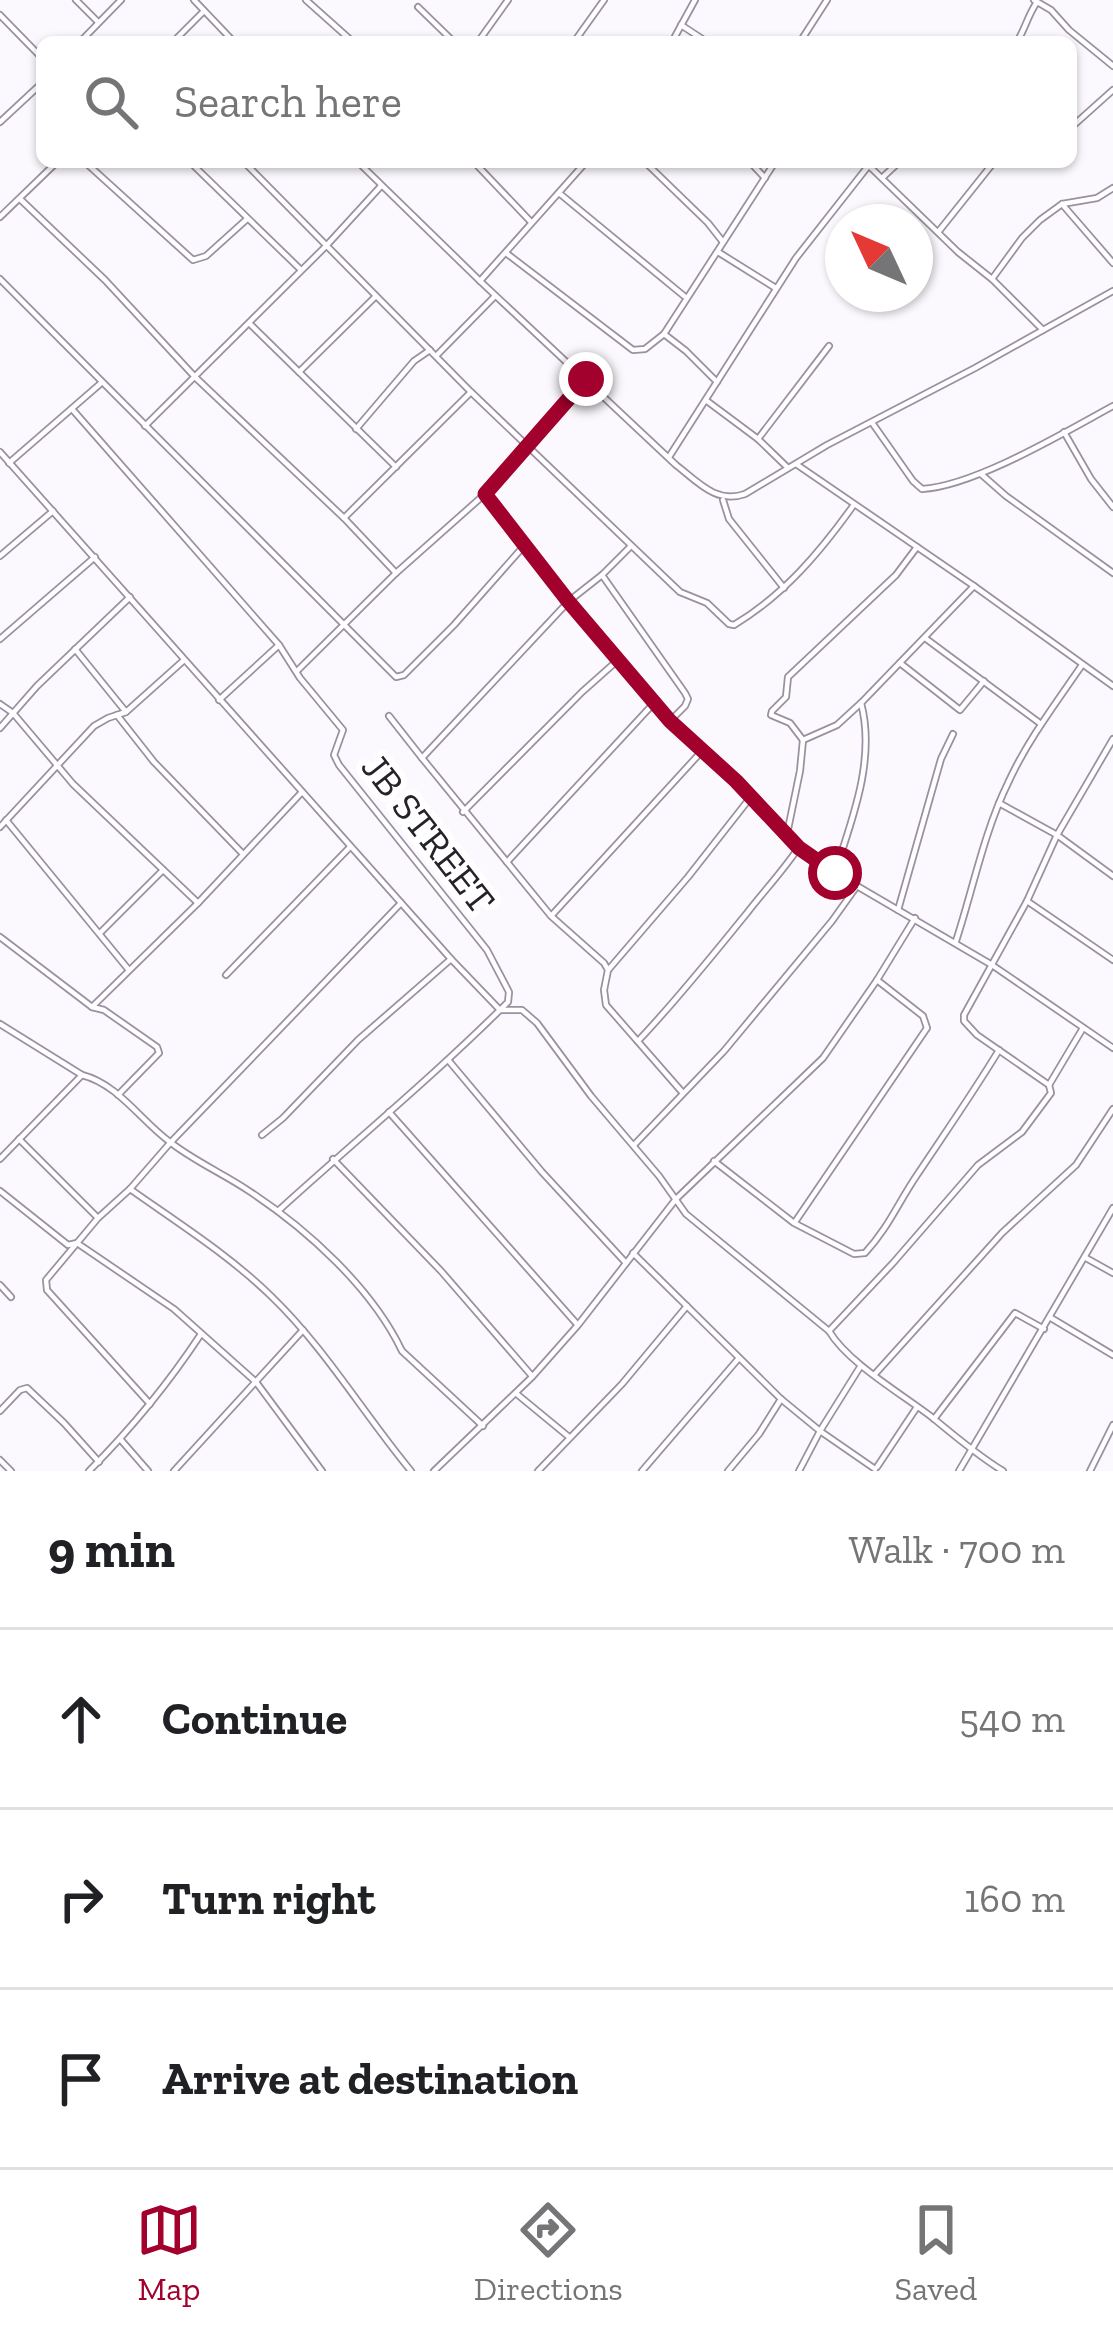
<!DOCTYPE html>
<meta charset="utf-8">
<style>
:root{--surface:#fff;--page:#f6f6f6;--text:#202124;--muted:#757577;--line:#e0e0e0;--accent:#a1012c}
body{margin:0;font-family:"Zilla Slab",serif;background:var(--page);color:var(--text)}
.compass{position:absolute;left:825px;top:204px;width:108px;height:108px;border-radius:50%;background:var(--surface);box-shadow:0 3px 9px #0004;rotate:314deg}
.stop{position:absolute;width:36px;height:36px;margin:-27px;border:9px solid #a1012c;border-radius:50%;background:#fff}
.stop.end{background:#a1012c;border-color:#fff;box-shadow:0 3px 12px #0008}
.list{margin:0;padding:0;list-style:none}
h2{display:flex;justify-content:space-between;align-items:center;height:156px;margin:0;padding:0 48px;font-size:51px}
h2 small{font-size:39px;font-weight:400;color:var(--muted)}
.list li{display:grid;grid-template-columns:78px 1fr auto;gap:36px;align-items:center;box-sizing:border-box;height:180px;padding:0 48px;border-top:3px solid var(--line)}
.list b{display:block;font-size:45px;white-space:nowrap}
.list em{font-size:39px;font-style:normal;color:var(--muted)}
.icon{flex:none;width:66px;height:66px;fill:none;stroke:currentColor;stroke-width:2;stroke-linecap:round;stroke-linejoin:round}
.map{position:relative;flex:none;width:1113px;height:1471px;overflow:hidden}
.search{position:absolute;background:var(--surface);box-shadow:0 3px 9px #0004;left:36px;right:36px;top:36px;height:132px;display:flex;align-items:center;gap:30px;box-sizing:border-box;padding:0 42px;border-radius:18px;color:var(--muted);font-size:45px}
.sheet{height:696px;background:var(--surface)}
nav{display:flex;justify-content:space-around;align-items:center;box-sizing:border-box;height:168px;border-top:3px solid var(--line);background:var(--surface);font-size:33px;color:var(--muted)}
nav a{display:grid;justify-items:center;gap:6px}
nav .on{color:var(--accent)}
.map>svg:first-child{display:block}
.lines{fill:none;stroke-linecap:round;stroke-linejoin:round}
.street-casing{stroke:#9b90a1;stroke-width:8}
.street{stroke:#fff;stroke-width:4.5}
.route{stroke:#a1012c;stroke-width:15}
.labels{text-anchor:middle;stroke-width:12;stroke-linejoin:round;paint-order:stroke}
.street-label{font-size:39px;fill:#272229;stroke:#fff}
</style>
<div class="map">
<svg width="1113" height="1471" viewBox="0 0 1113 1471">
<rect width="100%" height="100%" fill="#fbf9fd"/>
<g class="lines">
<defs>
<g id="street">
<polyline points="76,0 98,22"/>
<polyline points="194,0 234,42"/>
<polyline points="306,0 353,42"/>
<polyline points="1034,0 1051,10 1069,30 1113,66"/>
<polyline points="418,7 454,42"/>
<polyline points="0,15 42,58"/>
<polyline points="681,25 707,42"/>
<polyline points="80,42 121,0"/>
<polyline points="173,42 204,11"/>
<polyline points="478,42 508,0"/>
<polyline points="574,42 604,0"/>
<polyline points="672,42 695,0"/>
<polyline points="800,42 827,0"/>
<path d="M1017 42C1025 29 1028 15 1037 2"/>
<polyline points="1071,120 1075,124 1113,90"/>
<polyline points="0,122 42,83"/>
<polyline points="85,162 193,260 206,256 247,219"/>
<polyline points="190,162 301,270"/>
<path d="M244 162 471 392 680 592 707 603 729 624 734 625C784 595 820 552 853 506"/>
<path d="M358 162 480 281 676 465C698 482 716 504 745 494L827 445 975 368 1113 291"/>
<polyline points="474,162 531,222"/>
<polyline points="645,162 708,223 723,242"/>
<polyline points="750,162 765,178"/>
<polyline points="865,162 958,252 992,279 1043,330"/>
<polyline points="883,177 899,162"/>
<polyline points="559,193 684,296"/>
<polyline points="20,199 105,280 195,377 344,518 396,573"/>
<polyline points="1062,204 1113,263"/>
<polyline points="0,217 57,162"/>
<polyline points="939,231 994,162"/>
<polyline points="718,252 774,287"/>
<polyline points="506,253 633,350 645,349 664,334 775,162"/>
<polyline points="0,279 396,677 404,675 454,625 523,547"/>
<polyline points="992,279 1022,238 1040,220 1062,204 1097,198 1113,188"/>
<polyline points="480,281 586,162"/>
<polyline points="250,324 396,467"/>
<polyline points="664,334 686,351 717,382"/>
<polyline points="437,355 495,296"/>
<polyline points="299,372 376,296"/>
<polyline points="707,401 758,439"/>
<path d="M72 409 279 645 300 678 343 730 334 755 339 765 487 950 509 992 508 1002C435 1075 355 1141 278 1211"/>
<path d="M873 424 913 481 922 489C975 486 1065 432 1113 406"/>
<polyline points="145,426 327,245 381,186"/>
<polyline points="356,429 414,361 430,350"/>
<polyline points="1064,432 1091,479 1113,507"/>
<path d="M0 452 451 959 500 1010H522L537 1023 591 1096 659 1176 686 1214 829 1331C848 1363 902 1394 933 1418 956 1437 977 1455 1003 1471"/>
<polyline points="669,457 796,258 869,165"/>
<polyline points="9,463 100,384"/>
<polyline points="796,464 974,586 1113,686"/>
<polyline points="788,468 758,439 829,346"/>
<polyline points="981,474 1006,496 1113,573"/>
<polyline points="485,494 569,601 654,703 736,781 799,847 857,886 992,965 1113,1048"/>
<polyline points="723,500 729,519 784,588"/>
<polyline points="344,518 471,392"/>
<polyline points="631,546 602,575 569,601 422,758 551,916 604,963 608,970 604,990 606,1005 682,1092"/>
<polyline points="0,556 53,511"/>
<polyline points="602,575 685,693 688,699 685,706 670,721"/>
<polyline points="925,638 1041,724"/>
<polyline points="0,639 95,557"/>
<polyline points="75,649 126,712"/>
<polyline points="900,663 960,710 984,681"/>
<polyline points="297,671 396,573 485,494 584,381"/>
<polyline points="219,700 279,645"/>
<polyline points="861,703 837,725 803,740 790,723 771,715 772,711 786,697 788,677 896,575 917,547"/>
<polyline points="0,704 13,713 73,784 198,903"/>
<polyline points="117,715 154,762 242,853"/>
<polyline points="389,716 422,758"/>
<polyline points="0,728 37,686 130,597"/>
<polyline points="999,803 1057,835 1113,876"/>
<polyline points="463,812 582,692 618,660"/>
<polyline points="6,820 128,969"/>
<polyline points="0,827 94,726 108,718 126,712 183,661"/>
<polyline points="787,834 800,771 803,740"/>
<polyline points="507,862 654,703"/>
<path d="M835 872C852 820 876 759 861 703L974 586"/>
<polyline points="1027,901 1113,960"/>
<polyline points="898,910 941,759 953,734"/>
<polyline points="552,915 702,751"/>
<polyline points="100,933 163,870"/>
<polyline points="0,937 92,1007 104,1010 157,1047 159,1053 118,1095"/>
<path d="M956 941C973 889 984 832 1008 783 1027 741 1056 703 1082 665"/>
<polyline points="609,969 688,877 750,798"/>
<polyline points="226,975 350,847"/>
<polyline points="92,1007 198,903 302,792"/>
<path d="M0 1024 82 1075C118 1084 141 1121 170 1142 194 1161 224 1174 249 1191 307 1229 372 1288 402 1351L483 1426"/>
<path d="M638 1041C677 1000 711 957 747 913 764 891 783 871 799 847"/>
<polyline points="449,1061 542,1172 626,1263"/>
<polyline points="1049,1085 1083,1028"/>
<polyline points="389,1112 576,1323"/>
<polyline points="262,1135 283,1118 358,1040 451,959"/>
<polyline points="19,1139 96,1216"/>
<polyline points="634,1145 724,1051 832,921 857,886"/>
<polyline points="0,1159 82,1075"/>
<polyline points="333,1159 441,1271 532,1376"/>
<path d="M714 1161 794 1223 854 1254 865 1253C889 1227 898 1203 917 1175 945 1133 973 1093 999 1050"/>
<path d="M130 1189C178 1223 229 1255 271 1296 325 1348 363 1413 411 1471"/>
<polyline points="0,1191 68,1245 77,1243 174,1309 256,1382 322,1471"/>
<polyline points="795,1222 927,1028 923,1016 877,980 915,918"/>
<polyline points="633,1253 781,1399 820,1431 875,1469"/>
<polyline points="1086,1258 1113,1273"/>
<polyline points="0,1285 11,1297"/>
<polyline points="1051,1318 1113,1355"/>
<polyline points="829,1331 893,1263 978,1165 1022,1132 1051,1093 1049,1085 977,1035 964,1021 964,1015 1027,901 1057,835 1113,739"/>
<polyline points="875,1374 1002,1233 1076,1165 1113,1109"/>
<polyline points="518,1395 569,1437"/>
<polyline points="150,1404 47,1290 46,1280 98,1218 130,1189 170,1143 401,903"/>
<polyline points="0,1411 20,1390 27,1388 64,1423 99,1462"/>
<polyline points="934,1419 1015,1313 1044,1329"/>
<polyline points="121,1440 148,1471"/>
<polyline points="0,1460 11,1471"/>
<polyline points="877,1467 917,1407"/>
<path d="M89 1471C131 1429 168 1384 201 1334"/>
<polyline points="174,1471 303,1330"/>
<polyline points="434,1471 532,1377 578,1325 676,1199 823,1058 877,980"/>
<polyline points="538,1471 622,1384 687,1306"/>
<polyline points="642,1471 739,1358"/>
<polyline points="728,1471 759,1434 781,1399"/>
<polyline points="799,1471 820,1431 860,1367"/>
<polyline points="959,1471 1113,1208"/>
<polyline points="1090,1471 1113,1425"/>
</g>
</defs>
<use href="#street" class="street-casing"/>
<use href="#street" class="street"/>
</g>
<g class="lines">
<polyline class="route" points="586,379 485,494 568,601 670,721 736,781 799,848 835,873"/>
</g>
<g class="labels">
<g class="street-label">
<text transform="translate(429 833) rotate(52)" y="14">JB STREET</text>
</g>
</g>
</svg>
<svg class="compass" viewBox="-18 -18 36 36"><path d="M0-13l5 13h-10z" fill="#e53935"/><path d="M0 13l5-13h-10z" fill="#757577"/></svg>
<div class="stop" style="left:835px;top:873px"></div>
<div class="stop end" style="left:586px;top:379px"></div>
<div class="search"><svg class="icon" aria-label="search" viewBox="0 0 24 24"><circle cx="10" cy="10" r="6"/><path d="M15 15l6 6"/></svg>Search here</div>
</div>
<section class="sheet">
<h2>9 min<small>Walk · 700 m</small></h2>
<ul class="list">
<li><svg class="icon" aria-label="ahead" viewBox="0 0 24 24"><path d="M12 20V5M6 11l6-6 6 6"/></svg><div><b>Continue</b></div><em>540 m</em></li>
<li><svg class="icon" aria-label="right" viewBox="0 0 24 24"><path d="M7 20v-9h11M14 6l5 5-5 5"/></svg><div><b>Turn right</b></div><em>160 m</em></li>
<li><svg class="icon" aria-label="arrive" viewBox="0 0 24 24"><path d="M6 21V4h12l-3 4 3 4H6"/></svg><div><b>Arrive at destination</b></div></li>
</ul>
</section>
<nav>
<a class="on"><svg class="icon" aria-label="map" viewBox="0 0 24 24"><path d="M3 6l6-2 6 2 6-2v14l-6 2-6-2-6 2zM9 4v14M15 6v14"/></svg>Map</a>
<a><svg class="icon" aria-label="directions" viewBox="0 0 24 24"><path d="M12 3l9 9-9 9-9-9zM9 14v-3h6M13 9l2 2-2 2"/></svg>Directions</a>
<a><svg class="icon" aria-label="saved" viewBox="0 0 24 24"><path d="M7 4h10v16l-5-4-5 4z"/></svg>Saved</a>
</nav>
